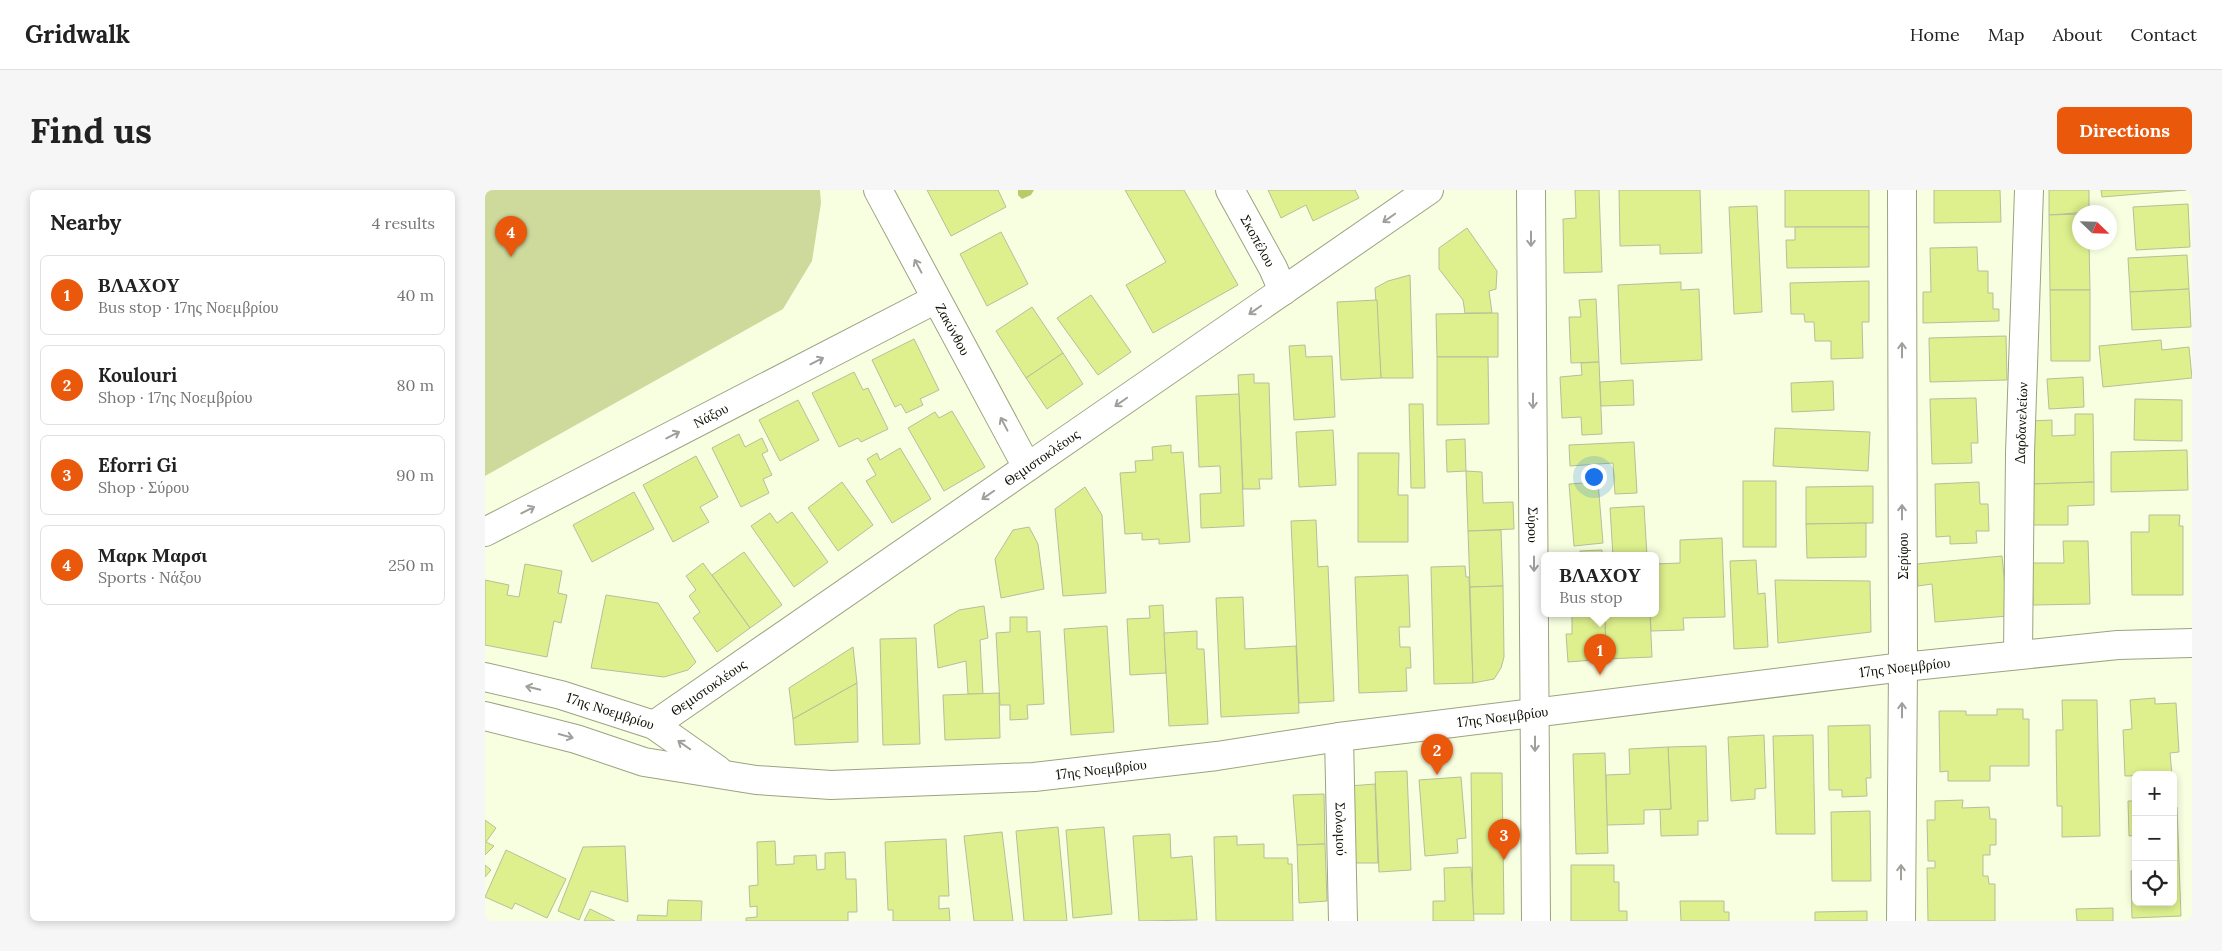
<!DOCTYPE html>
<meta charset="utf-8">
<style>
:root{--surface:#fff;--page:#f6f6f6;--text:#222;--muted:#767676;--line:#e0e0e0;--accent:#ea580c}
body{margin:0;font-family:Lora,serif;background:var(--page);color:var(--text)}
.controls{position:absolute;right:15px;bottom:15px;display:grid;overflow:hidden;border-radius:8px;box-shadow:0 2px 8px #0003}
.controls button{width:45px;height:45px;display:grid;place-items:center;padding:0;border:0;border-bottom:1px solid var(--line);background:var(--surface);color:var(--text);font:25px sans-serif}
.compass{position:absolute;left:1587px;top:15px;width:45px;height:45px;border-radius:50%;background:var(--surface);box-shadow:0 2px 8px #0003;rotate:113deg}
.you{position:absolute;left:1108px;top:286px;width:18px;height:18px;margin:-12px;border:4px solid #fff;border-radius:50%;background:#1a73e8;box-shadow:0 0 0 8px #1a73e833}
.badge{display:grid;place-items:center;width:32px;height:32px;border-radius:50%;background:var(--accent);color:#fff;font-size:16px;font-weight:700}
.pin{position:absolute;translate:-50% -41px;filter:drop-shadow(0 1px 2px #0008)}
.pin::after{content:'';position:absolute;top:26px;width:18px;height:15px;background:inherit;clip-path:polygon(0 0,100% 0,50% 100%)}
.popup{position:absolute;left:1056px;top:362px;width:118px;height:65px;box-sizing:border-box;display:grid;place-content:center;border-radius:8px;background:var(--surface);filter:drop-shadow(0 1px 4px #0005);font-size:16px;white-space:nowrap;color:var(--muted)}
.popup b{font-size:19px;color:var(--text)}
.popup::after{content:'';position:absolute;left:50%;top:100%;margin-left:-10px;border:10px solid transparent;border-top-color:var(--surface)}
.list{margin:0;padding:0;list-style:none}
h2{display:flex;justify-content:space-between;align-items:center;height:65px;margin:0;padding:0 20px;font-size:21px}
h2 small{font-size:16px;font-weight:400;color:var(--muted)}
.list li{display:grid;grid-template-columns:32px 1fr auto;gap:15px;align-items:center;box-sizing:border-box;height:80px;margin:0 10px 10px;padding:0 10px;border:1px solid var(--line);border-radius:8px}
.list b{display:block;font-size:19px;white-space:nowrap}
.list p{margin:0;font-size:16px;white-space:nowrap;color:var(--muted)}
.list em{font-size:16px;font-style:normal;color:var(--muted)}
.icon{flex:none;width:28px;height:28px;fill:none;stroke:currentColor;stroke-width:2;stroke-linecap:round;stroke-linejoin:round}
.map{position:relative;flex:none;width:1707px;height:731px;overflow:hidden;border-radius:8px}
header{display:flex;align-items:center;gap:30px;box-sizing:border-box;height:70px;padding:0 25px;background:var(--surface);border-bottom:1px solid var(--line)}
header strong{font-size:24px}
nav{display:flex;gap:28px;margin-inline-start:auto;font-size:18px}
.intro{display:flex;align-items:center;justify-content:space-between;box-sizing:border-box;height:120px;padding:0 30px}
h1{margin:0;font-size:35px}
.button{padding:12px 22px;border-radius:8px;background:var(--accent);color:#fff;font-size:18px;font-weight:700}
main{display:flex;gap:30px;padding:0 30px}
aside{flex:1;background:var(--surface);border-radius:8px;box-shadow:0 2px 8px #0003}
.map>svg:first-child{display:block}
.green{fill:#cdda9c}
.water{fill:#b9ca69}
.building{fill:#def08e;stroke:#b6be9a}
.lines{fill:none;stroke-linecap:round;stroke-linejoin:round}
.minor-casing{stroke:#9ba380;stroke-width:30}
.minor{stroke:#fff;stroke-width:28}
.oneway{stroke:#9f9f9b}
.labels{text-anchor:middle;stroke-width:4;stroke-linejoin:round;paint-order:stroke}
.street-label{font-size:14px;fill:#0e1004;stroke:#fff}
</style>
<header>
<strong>Gridwalk</strong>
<nav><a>Home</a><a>Map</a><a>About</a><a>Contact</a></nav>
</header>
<div class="intro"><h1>Find us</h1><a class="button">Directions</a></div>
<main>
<aside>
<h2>Nearby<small>4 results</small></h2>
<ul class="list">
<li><span class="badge">1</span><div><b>ΒΛΑΧΟΥ</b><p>Bus stop · 17ης Νοεμβρίου</p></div><em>40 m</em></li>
<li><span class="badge">2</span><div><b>Koulouri</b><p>Shop · 17ης Νοεμβρίου</p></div><em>80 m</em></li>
<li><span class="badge">3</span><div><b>Eforri Gi</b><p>Shop · Σύρου</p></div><em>90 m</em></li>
<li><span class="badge">4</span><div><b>Μαρκ Μαρσι</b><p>Sports · Νάξου</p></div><em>250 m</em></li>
</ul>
</aside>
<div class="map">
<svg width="1707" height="731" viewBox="0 0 1707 731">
<rect width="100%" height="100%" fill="#f8ffe1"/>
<polygon class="green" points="0,0 335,0 336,13 327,71 298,119 0,286"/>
<polygon class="water" points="533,0 549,0 546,5 537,9 533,5"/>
<g class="building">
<polygon points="442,0 513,0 521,17 466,46"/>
<polygon points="640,0 699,0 753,95 668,143 641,95 681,72"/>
<polygon points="783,0 870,0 874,8 828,31 821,15 796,28"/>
<polygon points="1090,0 1114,0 1117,82 1079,83 1078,29 1091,28"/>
<polygon points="1134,0 1215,0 1217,63 1175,64 1175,55 1135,56"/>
<rect x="1300" y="0" width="84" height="37"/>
<polygon points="1449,0 1515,0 1516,32 1449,33"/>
<polygon points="1564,0 1604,0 1604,22 1564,25"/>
<polygon points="1616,0 1701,0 1617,7"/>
<polygon points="1703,14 1705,57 1651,60 1648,17"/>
<polygon points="1272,16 1277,122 1249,124 1244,17"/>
<polygon points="1594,24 1594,52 1604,52 1605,100 1565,100 1564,25"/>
<polygon points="1310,37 1384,37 1384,77 1302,78 1301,50 1310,50"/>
<polygon points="982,38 1012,81 1011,99 1004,101 1007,123 980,123 978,110 954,79 954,58"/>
<polygon points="516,42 543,94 502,116 475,64"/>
<polygon points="1492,57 1493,81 1503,81 1503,103 1508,103 1508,119 1514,119 1514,131 1438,133 1438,102 1446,102 1445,58"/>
<polygon points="1702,65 1704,99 1645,102 1643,68"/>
<polygon points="925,85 928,188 896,188 890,98 903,91"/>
<polygon points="1384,91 1384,132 1377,132 1378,168 1346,169 1346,151 1330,151 1329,132 1320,132 1319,124 1306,124 1305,93"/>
<polygon points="1196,92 1196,100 1214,99 1217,170 1136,174 1133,95"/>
<polygon points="1704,99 1706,137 1647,140 1645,102"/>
<polygon points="1565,100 1605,100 1605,171 1566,171"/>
<polygon points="606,105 646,162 613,185 572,128"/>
<polygon points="1111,109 1114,172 1086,173 1084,127 1096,127 1094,110"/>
<polygon points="892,110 896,188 856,190 852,112"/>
<polygon points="547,117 578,163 541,188 511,141"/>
<polygon points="1013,123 1013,167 952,167 951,124"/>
<polygon points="1521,146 1522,190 1445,192 1444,148"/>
<polygon points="429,149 454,200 435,209 438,215 421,223 416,214 410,217 387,170"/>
<polygon points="1676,150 1677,160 1704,157 1707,188 1618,197 1614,156"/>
<polygon points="820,155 821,167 847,166 850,227 809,230 804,156"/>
<polygon points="578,163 598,194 562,219 541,188"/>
<polygon points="952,167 1003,167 1004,234 952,235"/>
<polygon points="1114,172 1117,244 1097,245 1096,227 1077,228 1075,187 1097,185 1096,173"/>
<polygon points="369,182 378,200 383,198 403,239 376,252 373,248 354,257 327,203"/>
<polygon points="769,184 769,193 784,193 787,289 774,289 775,299 758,299 753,185"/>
<polygon points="1598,187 1599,217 1564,219 1562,189"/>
<polygon points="1148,190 1149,215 1116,216 1115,192"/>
<polygon points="1348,191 1349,220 1307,222 1306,193"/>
<polygon points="754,204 759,336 716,338 715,304 736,303 735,276 714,277 711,206"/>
<polygon points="1491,208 1493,253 1486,253 1487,273 1447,274 1445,209"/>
<polygon points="1650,209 1697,210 1697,251 1649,250"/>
<polygon points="313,210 334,250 295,271 274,230"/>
<polygon points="924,214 938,214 940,298 926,298"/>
<polygon points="467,221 500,277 459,301 423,238 450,222 454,228"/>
<polygon points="1590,224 1608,224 1609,292 1547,294 1546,231 1567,230 1567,246 1590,245"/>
<polygon points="1290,238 1385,242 1383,281 1288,276"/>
<polygon points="848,240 851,295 814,297 811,242"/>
<polygon points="254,244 260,257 277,248 283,261 277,264 287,285 278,289 284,303 256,317 227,258"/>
<polygon points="980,249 981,281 962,282 961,250"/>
<polygon points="1149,252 1152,303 1130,304 1128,273 1085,276 1084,255"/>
<polygon points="686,255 686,263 698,262 705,352 674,354 674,349 657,350 657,343 640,344 635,283 651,282 650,271 668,270 667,257"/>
<polygon points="415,258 446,309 407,333 381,291 391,285 382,269 392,263 395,270"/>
<polygon points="1702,260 1703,300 1626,302 1626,262"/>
<polygon points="873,263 914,263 913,305 923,305 923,352 873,352"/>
<polygon points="211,266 233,307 215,317 224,332 188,352 158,295"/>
<polygon points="981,281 997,282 998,313 1028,312 1029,339 983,341"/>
<rect x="1258" y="291" width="33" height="66"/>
<polygon points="357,292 388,335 353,361 323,318"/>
<polygon points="1113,292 1118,353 1089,356 1084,294"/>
<polygon points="1494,292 1495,314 1503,314 1504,341 1491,341 1492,353 1465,354 1465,346 1451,347 1450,294"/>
<polygon points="1609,292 1609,315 1583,316 1583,335 1547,335 1547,294"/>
<polygon points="1388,296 1388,333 1321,334 1321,297"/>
<polygon points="600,297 617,325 621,403 578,406 570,319"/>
<polygon points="149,302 169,339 107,372 88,335"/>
<polygon points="1159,316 1162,366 1128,366 1125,318"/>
<polygon points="307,322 343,372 309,397 266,336 285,323 292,333"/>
<polygon points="1664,325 1695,325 1694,336 1698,336 1698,405 1647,405 1646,342 1664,342"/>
<polygon points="831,330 833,377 843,376 849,511 814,513 806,331"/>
<polygon points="1381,333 1381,367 1322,368 1321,334"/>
<polygon points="544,337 553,354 559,399 516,408 510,369 528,340"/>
<polygon points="1016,340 1018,396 985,397 983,341"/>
<polygon points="1237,348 1240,427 1198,428 1199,440 1166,441 1165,424 1170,424 1170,374 1195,373 1195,350"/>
<polygon points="1578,351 1603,351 1605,414 1548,415 1547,373 1579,373"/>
<polygon points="1117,360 1117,366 1095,366 1095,361"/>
<polygon points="259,362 297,415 265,438 227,385"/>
<polygon points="1517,366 1523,426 1450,432 1447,394 1433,396 1432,374"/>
<polygon points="1271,370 1273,404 1280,403 1283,457 1249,459 1245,371"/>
<polygon points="218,373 265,438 232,462 208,428 215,422 204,406 211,400 201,386"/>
<polygon points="40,374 77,381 73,403 82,405 76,433 69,431 62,467 0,455 0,390 24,395 22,405 34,407"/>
<polygon points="980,376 981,387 984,387 988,493 949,494 946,377"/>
<polygon points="923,385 925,437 914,437 915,457 925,457 926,478 921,478 922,501 874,503 870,387"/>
<polygon points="1290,390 1385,391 1386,442 1293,453"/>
<polygon points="1018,396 1019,467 1016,478 1009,489 988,493 985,397"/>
<polygon points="121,405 173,413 211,472 203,480 179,487 106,478"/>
<polygon points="758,407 760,459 811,456 814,523 736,527 731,408"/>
<polygon points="678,415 681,483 645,485 642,429 665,428 664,416"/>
<polygon points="499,416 503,448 495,450 498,504 483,504 481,471 453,478 449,435 474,420"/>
<polygon points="1087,424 1120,424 1121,469 1083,472 1081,444 1087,444"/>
<polygon points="1120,424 1165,424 1167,467 1121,469"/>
<polygon points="525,427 542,427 542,442 555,441 559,514 542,515 543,529 525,530 525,515 515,515 511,443 525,442"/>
<polygon points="622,436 629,542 586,545 579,439"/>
<polygon points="712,441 712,459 719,459 723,534 684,536 679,443"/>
<polygon points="431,448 435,554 398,555 395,449"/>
<polygon points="368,457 372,493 308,529 304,498"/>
<polygon points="372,493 373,552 310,555 308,529"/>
<polygon points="514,503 515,548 460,550 458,505"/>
<polygon points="1670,508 1670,514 1691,513 1694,562 1685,563 1687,585 1640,586 1638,540 1647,539 1645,510"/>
<polygon points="1577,510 1612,510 1615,646 1577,647 1577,616 1572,616 1571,540 1578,540"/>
<polygon points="1512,519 1538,519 1538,529 1544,529 1544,576 1505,576 1505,591 1463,591 1463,581 1455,582 1454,521 1481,521 1481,525 1512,525"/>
<polygon points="1385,535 1386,588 1381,588 1382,606 1357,607 1357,600 1344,600 1343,536"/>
<polygon points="1279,545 1281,598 1270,599 1270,609 1246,611 1243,547"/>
<polygon points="1328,545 1330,644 1291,644 1288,546"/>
<polygon points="1221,556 1223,631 1213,631 1213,645 1176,646 1175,619 1186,619 1183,557"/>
<polygon points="1183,557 1186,619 1159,620 1159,634 1122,635 1121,585 1145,584 1144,559"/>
<polygon points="1120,563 1123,663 1091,664 1088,564"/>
<polygon points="922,581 926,680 894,682 890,582"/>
<polygon points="986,583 1017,583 1019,724 988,724"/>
<polygon points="976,587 981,648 972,649 973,663 940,666 934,590"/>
<polygon points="890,594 893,673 866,673 864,596"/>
<polygon points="839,604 840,654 812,655 808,605"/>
<polygon points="1478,610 1477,618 1504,617 1505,629 1511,629 1511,655 1505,655 1505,665 1498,665 1498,686 1503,686 1504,694 1510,694 1510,731 1443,731 1442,678 1450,678 1450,671 1443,671 1442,630 1450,630 1450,611"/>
<polygon points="1643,611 1651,611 1651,645 1644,646"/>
<polygon points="1692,617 1696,726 1647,728 1646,681 1651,680 1651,712 1688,712 1688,618"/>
<polygon points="1385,621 1386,691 1347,691 1346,622"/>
<polygon points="0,630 11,638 1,652 9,656 0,665"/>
<polygon points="573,637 582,731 539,731 531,641"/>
<polygon points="619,637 627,724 588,728 581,640"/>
<polygon points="517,642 528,731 489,731 479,646"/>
<polygon points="685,644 686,668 707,666 712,730 654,731 648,646"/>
<polygon points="752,646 752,655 779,654 779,668 803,668 803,674 807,674 808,731 731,731 729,647"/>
<polygon points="461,649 464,706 454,706 454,719 464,718 465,731 408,731 408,720 403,720 400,652"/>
<polygon points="290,651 291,675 309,674 309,666 331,665 332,680 340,679 340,663 360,662 361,689 371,689 372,722 363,722 363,731 261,731 261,728 272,727 272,716 265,717 264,696 273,695 272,652"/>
<polygon points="840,654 842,711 814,713 812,655"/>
<polygon points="140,656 143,712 106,701 94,730 73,721 98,657"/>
<polygon points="21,660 81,689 62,728 30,713 27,719 0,707"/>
<polygon points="0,675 6,680 0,687"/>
<polygon points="1086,675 1129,675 1129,692 1134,692 1134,721 1142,721 1142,731 1086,731"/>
<polygon points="986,677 989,731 948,731 948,711 960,711 959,678"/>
<polygon points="183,710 217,711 216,731 152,731 153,725 182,726"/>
<polygon points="1195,711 1239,711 1239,722 1244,722 1244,731 1196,731"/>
<polygon points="1628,718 1628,731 1592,731 1591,719"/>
<polygon points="105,719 130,731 99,731"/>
<polygon points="1382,721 1382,731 1330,731 1330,722"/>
</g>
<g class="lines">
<defs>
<g id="minor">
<path id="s1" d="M393 0 542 277"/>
<path id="s2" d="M745 0 788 78 798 101"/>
<path id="s3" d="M1046 0 1051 731"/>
<path id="s4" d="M0 342 451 109"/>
<path id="s5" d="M1533 465 1535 263 1544 0"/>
<path id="s6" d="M0 487 76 505 169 535 233 580"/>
<path id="s7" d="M0 526 91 549 159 572 271 590 346 595 549 587 732 566 854 547 1418 477 1633 455 1707 453"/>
<path id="s8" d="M169 535 944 0"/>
<path id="s9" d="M854 547 858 731"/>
<polyline points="1416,731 1418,477 1417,0"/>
</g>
</defs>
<use href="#minor" class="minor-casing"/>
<use href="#minor" class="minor"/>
</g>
<defs><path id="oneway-shaft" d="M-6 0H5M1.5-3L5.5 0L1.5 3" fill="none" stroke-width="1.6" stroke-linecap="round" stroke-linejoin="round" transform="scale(1.25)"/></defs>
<g class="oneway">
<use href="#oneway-shaft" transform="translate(904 28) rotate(145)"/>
<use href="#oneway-shaft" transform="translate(1046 49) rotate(90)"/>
<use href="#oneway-shaft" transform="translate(433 76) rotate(-118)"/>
<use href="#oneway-shaft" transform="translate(770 120) rotate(145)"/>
<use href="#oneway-shaft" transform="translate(1417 160) rotate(-90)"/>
<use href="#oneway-shaft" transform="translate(332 171) rotate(-27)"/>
<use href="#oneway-shaft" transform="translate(1048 211) rotate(90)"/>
<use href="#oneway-shaft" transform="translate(636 212) rotate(145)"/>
<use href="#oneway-shaft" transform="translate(519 234) rotate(-118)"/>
<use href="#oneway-shaft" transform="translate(188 245) rotate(-27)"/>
<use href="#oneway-shaft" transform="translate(503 305) rotate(145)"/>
<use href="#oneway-shaft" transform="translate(43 320) rotate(-27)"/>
<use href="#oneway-shaft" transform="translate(1417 322) rotate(-90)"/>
<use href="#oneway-shaft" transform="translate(1049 374) rotate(90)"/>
<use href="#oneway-shaft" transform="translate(48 498) rotate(-166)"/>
<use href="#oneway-shaft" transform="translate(1417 520) rotate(-90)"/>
<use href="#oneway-shaft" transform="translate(81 546) rotate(15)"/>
<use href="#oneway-shaft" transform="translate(1050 554) rotate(90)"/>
<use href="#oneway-shaft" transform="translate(199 555) rotate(-145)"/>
<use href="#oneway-shaft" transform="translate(1416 682) rotate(-90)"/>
</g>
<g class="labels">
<g class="street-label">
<text dy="5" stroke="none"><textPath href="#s2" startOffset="58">Σκοπέλου</textPath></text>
<text dy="5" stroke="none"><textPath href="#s1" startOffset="158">Ζακύνθου</textPath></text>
<text dy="5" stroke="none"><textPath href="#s4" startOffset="254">Νάξου</textPath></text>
<text dy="5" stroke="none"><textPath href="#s5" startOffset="232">Δαρδανελείων</textPath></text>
<text dy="5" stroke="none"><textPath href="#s8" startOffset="471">Θεμιστοκλέους</textPath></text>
<text dy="5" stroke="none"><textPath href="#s3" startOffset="335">Σύρου</textPath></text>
<text transform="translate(1418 366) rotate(-90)" y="5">Σερίφου</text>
<text dy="5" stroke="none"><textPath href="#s7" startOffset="1435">17ης Νοεμβρίου</textPath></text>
<text dy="5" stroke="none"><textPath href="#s8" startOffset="66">Θεμιστοκλέους</textPath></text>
<text dy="5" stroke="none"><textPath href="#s6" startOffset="130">17ης Νοεμβρίου</textPath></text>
<text dy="5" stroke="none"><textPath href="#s7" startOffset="1030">17ης Νοεμβρίου</textPath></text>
<text dy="5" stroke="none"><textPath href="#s7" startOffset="625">17ης Νοεμβρίου</textPath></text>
<text dy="5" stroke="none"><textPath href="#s9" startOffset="92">Σολωμού</textPath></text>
</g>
</g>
</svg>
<div class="controls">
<button>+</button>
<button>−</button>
<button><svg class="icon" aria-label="locate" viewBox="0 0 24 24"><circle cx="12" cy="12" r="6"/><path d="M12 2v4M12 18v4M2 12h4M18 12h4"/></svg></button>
</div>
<svg class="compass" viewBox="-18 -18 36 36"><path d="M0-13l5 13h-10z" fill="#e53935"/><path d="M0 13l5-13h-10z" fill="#767676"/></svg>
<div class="you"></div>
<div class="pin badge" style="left:1115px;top:485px">1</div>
<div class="popup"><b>ΒΛΑΧΟΥ</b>Bus stop</div>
<div class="pin badge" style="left:952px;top:585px">2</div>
<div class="pin badge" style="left:1019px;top:670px">3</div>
<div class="pin badge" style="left:26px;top:67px">4</div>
</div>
</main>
